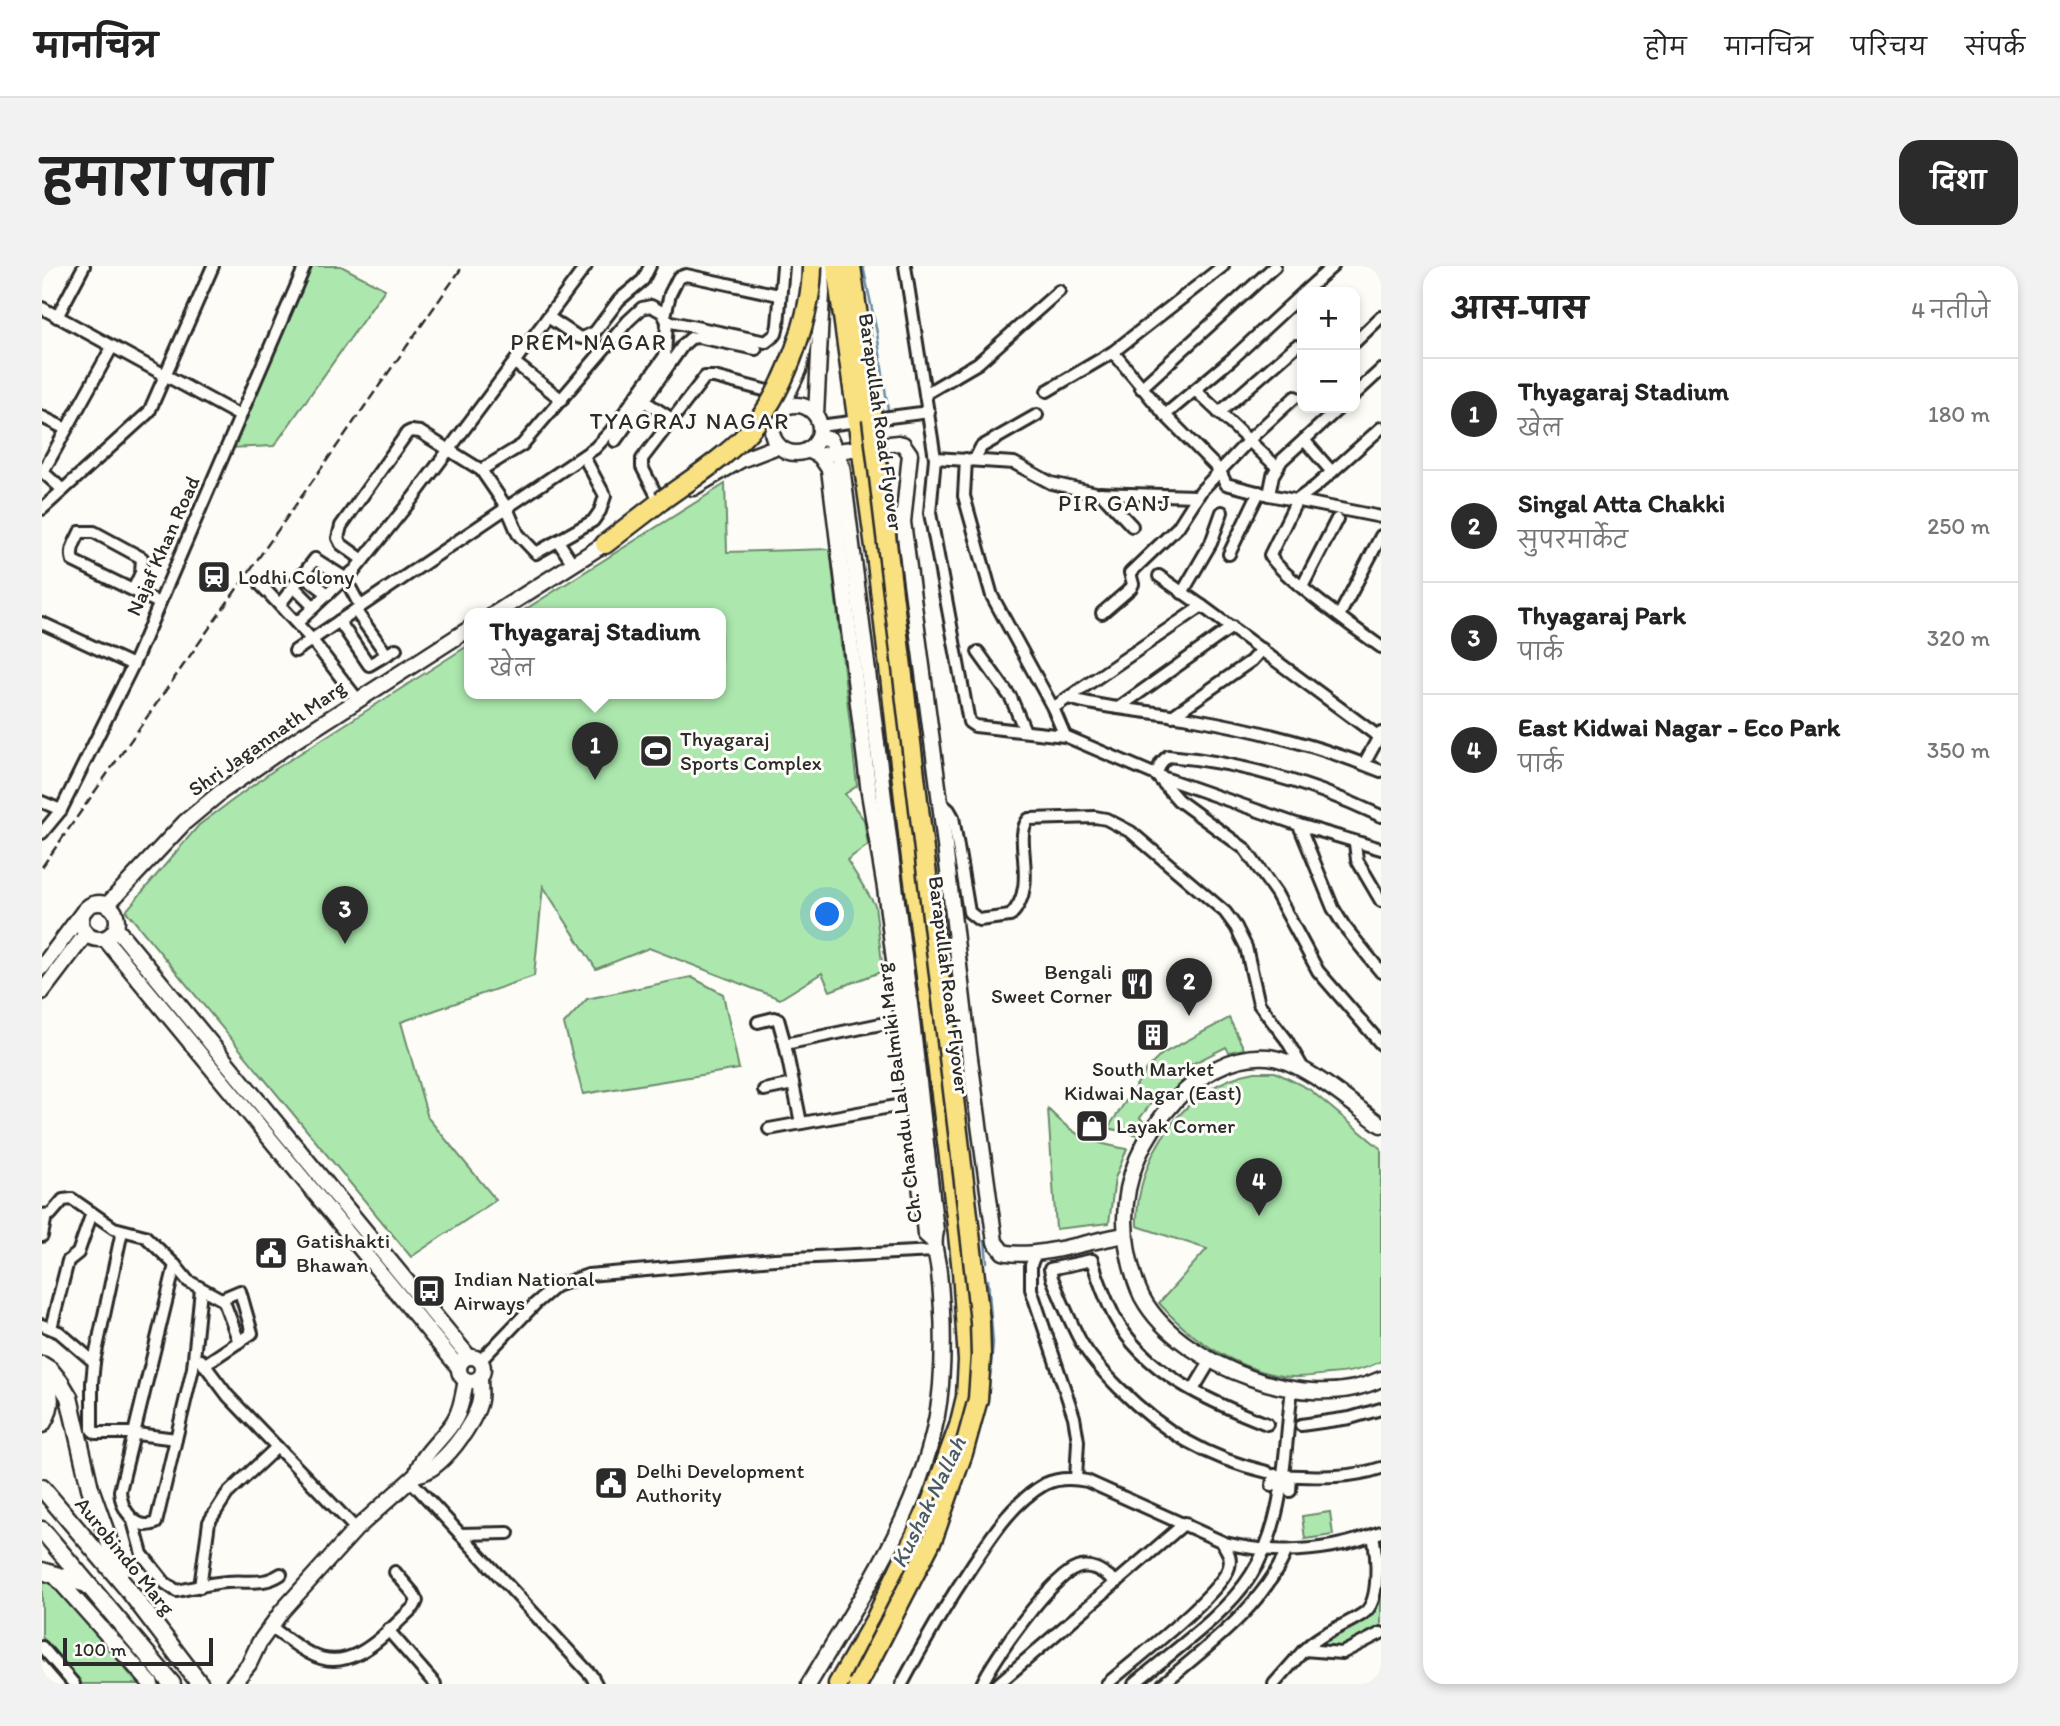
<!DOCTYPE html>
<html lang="hi">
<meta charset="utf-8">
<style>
:root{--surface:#fff;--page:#f2f2f2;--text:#222;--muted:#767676;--line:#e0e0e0;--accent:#2b2b2b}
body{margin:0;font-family:Itim,"Playpen Sans Deva",sans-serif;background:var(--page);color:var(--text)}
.controls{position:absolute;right:21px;top:21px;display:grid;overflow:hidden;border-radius:14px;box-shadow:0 4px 10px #0003}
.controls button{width:63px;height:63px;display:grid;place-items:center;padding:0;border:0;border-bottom:2px solid var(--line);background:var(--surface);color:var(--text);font:35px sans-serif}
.scale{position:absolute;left:21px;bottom:18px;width:150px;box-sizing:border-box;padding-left:7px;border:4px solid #2b2b2b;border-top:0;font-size:19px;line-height:24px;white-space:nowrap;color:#2b2b2b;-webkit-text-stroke:5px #fdfcf7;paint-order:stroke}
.you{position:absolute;left:786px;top:649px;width:24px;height:24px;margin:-18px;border:5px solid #fff;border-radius:50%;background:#1a73e8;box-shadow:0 0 0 10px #1a73e833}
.badge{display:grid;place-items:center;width:46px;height:46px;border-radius:50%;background:var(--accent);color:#fff;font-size:23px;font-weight:700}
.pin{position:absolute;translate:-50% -58px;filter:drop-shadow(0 2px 4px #0008)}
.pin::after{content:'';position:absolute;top:37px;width:24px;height:21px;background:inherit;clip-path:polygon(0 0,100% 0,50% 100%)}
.popup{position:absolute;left:422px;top:342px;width:262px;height:91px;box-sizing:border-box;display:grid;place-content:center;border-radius:14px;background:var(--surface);filter:drop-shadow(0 2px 5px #0005);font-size:23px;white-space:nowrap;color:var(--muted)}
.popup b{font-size:26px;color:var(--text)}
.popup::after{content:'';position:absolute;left:50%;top:100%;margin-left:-14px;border:14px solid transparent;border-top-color:var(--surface)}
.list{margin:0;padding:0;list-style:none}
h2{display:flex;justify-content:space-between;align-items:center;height:91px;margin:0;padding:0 28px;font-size:30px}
h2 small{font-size:23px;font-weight:400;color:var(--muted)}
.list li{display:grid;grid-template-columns:46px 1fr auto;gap:21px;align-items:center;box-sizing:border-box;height:112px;padding:0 28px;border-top:2px solid var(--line)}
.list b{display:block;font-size:26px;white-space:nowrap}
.list p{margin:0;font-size:23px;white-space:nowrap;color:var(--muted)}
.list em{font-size:23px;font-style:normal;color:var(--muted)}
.map{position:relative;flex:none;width:1339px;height:1418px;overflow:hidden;border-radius:21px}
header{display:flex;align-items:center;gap:42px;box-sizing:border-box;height:98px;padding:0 35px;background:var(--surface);border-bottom:2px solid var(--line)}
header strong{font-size:33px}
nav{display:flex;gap:38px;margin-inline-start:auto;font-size:24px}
.intro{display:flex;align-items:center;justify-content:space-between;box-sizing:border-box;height:168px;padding:0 42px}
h1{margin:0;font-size:49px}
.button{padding:18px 32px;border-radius:21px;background:var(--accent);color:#fff;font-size:24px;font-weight:700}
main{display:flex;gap:42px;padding:0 42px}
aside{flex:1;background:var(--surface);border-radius:21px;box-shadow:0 4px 10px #0003}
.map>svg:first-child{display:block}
.green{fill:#ace8ae;stroke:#6c8a6c;stroke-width:2}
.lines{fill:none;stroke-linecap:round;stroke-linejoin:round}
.stream{stroke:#688aa1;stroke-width:2.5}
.minor-casing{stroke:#2b2b2b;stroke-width:16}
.tertiary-casing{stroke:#2b2b2b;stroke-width:19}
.secondary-casing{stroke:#2b2b2b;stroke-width:21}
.trunk-casing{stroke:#2b2b2b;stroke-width:23}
.minor{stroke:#fdfcf7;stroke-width:10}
.tertiary{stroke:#fdfcf7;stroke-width:14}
.secondary{stroke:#fdfcf7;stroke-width:16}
.trunk{stroke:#f9e181;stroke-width:18}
.rail{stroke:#2b2b2b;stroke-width:2.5;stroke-dasharray:10 5;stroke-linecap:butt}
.trunk-bridge-casing{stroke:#2b2b2b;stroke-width:23;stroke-linecap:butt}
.trunk-bridge{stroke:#f9e181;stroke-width:18}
.labels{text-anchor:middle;stroke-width:6;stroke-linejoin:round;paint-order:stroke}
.street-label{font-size:21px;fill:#2b2b2b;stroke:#fdfcf7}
.poi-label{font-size:21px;fill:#2b2b2b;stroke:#fdfcf7;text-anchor:start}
.neighbourhood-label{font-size:23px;letter-spacing:2px;fill:#2b2b2b;stroke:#fdfcf7}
.water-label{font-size:23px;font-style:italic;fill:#4a5b66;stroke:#fdfcf7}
</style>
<header>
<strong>मानचित्र</strong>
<nav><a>होम</a><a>मानचित्र</a><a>परिचय</a><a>संपर्क</a></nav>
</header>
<div class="intro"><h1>हमारा पता</h1><a class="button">दिशा</a></div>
<main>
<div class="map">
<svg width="1339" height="1418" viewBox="0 0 1339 1418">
<rect width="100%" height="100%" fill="#fdfcf7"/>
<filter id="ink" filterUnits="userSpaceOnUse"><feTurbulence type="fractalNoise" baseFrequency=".0143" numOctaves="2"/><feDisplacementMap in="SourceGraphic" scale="14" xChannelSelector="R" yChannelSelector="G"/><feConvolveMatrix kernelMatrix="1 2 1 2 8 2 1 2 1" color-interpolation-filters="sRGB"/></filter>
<g filter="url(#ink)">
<g class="green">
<polygon points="263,0 299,0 343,23 232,180 185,182"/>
<polygon points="683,218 685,286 788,283 815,520 803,528 822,554 826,579 805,594 833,639 841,705 788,725 780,707 738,733 607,682 554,703 501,620 492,710 359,756 386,852 454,934 369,991 84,645 157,559 232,504 427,379 427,428 679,428 679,348 476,348"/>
<polygon points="649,711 681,728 697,803 541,828 522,758 545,733"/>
<polygon points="1187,752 1202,783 1187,786 1184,781 1146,800 1151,807 1135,820 1122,835 1114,831 1098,852 1104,858 1095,869 1066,862 1105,803 1120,788"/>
<path d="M1213 806H1233L1267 823 1339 883V1095C1323 1104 1306 1107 1287 1108 1270 1110 1251 1113 1234 1109 1188 1099 1147 1072 1117 1037L1165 983 1095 960C1093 891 1143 818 1213 806Z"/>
<path d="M1006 843C1035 873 1046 875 1085 883L1073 912 1067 957 1014 963Z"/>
<polygon points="1288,1246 1291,1269 1263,1273 1260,1250"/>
<polygon points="1339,1270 1339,1363 1296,1384 1268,1382 1332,1343 1338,1326 1335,1271"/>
<polygon points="0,1312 11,1315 96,1418 39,1418 0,1371"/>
</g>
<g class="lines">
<g class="stream">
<polyline points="821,0 835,67 846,144"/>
<polyline points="943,974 945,996"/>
<polyline points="925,1201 946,1132 951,1077 946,1014"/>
</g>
<defs>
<g id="minor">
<polyline points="863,0 893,192 888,247 927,456 933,460 1023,470 1114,509 1257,559 1339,583"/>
<polyline points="1262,26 1291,0"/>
<polyline points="0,42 198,150"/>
<polyline points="623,50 628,28 636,12 644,9 737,29"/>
<polyline points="15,51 42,0"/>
<polyline points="506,51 536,71 540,72 553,66 577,34 601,14 608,0"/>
<polyline points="625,55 724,76 734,68 736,59 741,0"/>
<polyline points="1313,76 1339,51"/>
<polyline points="1071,86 1123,149"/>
<polyline points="473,97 520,134"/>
<polyline points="1099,122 1233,0"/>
<polyline points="1153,124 1235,201"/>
<polyline points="1005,125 1071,86 1181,0"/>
<polyline points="883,128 936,97 1017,25"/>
<polyline points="1313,128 1339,104"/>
<polyline points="1297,142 1240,194 1231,209 1227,229 1339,251"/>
<polyline points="1177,147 1254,80"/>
<polyline points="0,151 24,163"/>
<polyline points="630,153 602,135 641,79 649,72 656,71 714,83"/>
<polyline points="777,160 887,146"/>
<path d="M1339 162 1274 220 1255 234 1228 289C1234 306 1319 367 1339 381"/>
<polyline points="1262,174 1290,206"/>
<polyline points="573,175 602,135"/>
<polyline points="893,192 972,197 1009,217 1054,227 1154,230"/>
<polyline points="924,193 922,230 950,330 1011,442 1023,470"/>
<polyline points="933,193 939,181 995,149"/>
<polyline points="21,224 3,208 2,204 70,81"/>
<polyline points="1059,227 1090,260"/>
<polyline points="1227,229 1184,218 1178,205 1123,149 1191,92 1260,28"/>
<polyline points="618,236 600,201 600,193 663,111 672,111 737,128"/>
<polyline points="0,243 107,146 171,0"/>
<polyline points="516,275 531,298"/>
<polyline points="1187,288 1217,226"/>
<polyline points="321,294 299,278 296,272 299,260 365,167 369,165 378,166 439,204 465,242 476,268 494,287 551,255 558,245 563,230 542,191"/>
<polyline points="260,308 286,328"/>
<polyline points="1117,310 1160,340"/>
<polyline points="219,319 270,374 316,434"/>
<polyline points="251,320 272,341"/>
<polyline points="1260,321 1295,253"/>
<path d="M91 324 99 307 100 292 52 266H38C34 275 27 284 31 295L117 337"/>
<polyline points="1140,327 1169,277 1180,246"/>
<polyline points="238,338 273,293 303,312 255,357"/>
<polyline points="318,340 303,312 313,304 370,233 544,0"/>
<polyline points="313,344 345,389"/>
<polyline points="1060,347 1089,322 1091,318 1088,307 1136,261 1159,225 1211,170 1253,131"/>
<polyline points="1297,350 1339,270"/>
<polyline points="297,355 327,399 354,383"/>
<polyline points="0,357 91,399"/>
<polyline points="253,385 553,182 569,165 623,90 625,55 620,46 609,40 600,42 586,55 480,179 439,204"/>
<polyline points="936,386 969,432 983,465"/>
<path d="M1026 432C1068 444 1111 445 1153 453 1217 464 1280 481 1339 505"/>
<polyline points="1011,442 1160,340 1337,471"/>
<polyline points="1076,442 1190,361"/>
<polyline points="1130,450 1209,395 1220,383"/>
<polyline points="1322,498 1339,467"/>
<path d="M1114 509 1119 497 1126 490C1199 496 1273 519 1339 550"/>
<polyline points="1115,510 1136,534 1203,583 1234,627 1276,705 1339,778"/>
<polyline points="0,536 19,544"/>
<path d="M898 536 907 544 911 551 927 646 937 654 968 650C999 619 969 571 987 553L1053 551 1064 553 1089 566 1183 646 1194 661 1204 681 1217 738 1244 773 1262 804"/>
<polyline points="1257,559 1291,642 1302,660 1339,706"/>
<polyline points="0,567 19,544 91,399 263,0"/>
<polyline points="1313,577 1315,594 1339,635"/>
<polyline points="716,756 732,752 736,753 743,778"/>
<polyline points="722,824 751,818"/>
<polyline points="759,857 743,778 858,754"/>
<polyline points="727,863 876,836"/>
<polyline points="0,949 9,948 21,934 30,933 72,962 103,970 133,999 146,1015 179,1033 198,1025 210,1067 162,1099"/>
<polyline points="80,965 52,1096 50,1117 50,1164 54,1167 87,1167 134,1173"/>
<polyline points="0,970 4,949"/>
<polyline points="994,986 989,999 989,1023 1032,1151 1036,1175 1034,1213"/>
<path d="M133 999 78 1225C79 1243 94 1266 114 1257L151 1102 159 1023"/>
<polyline points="181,1033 197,1076"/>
<polyline points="0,1059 17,1066 52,1096"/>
<polyline points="9,1062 26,995 36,987 50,947"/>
<polyline points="159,1094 186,1130 314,1263"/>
<polyline points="438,1095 494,1037 514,1020 546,1009 733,993 893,985"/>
<polyline points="1151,1124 1169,1094"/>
<path d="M1225 1158C1168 1136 1102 1107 1072 1050 1063 1032 1056 1013 1050 994L1008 1003 1010 1012C1019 1033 1028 1056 1039 1076 1049 1093 1064 1109 1077 1122 1121 1166 1165 1192 1225 1206"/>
<polyline points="1259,1159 1308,1152 1339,1143"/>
<polyline points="369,1215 549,1409 554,1418"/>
<path d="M1230 1220 1232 1209C1269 1210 1303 1214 1339 1202"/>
<polyline points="1248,1225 1249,1210"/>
<path d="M91 1255 100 1288 123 1317 135 1325C151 1322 168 1317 184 1316 205 1314 221 1320 239 1308"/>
<polyline points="418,1268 466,1267"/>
<polyline points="158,1321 167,1256 185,1228 235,1181"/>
<path d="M227 1360C241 1369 254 1381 269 1388 310 1410 344 1366 372 1341L375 1335 371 1327 353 1306"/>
<polyline points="346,1364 393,1418"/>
<polyline points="0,1381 32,1418"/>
<path d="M1262 1384C1279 1366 1302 1361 1322 1347 1339 1335 1335 1289 1331 1269"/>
<path d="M860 1418C882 1376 905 1337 931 1298 951 1268 971 1236 1003 1218 1017 1211 1031 1212 1045 1215L1183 1277C1237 1290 1288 1286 1339 1266"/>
<path d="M940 1418C952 1392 1009 1311 1035 1302 1050 1296 1063 1308 1075 1316"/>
<polyline points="956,1418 1143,1257"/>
<path d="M1065 1418C1090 1396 1179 1328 1187 1301 1190 1290 1185 1285 1180 1276"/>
<path d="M1092 1418C1128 1387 1184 1349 1209 1309 1244 1255 1242 1185 1250 1123"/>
<path d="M1121 1418C1166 1380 1220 1341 1244 1286"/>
<polyline points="1232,1418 1262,1384 1300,1387 1339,1367"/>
</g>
<g id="tertiary">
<circle cx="754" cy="163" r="24"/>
<polyline points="738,144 757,104 764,70"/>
<polyline points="774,149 780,27 779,0"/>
<polyline points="766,184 778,190 787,203 827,527 843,622 871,847 883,968 892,976"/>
<path d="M778 190 795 185 856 177 861 178 868 188 861 256 897 528 927 785 953 976 961 986C991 994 1051 974 1083 969"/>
<polyline points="651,222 699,194 736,180"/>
<polyline points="452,348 572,272"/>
<circle cx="57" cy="655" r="18"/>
<polyline points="65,639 143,556 179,526 254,474 427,363"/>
<polyline points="74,662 427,1091"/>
<polyline points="63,673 417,1102"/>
<polyline points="0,701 41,646"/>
<polyline points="0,726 44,668"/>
<path d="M1339 859C1311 839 1260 794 1226 791 1190 788 1157 809 1133 835 1094 878 1075 927 1086 986 1089 1001 1093 1017 1100 1031 1121 1070 1169 1098 1209 1112 1250 1127 1299 1132 1339 1113"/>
<circle cx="429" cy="1103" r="12"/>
<path d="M375 1208C397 1207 435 1155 438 1134 439 1127 438 1119 438 1112"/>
<polyline points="12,1309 109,1418"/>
<path d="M191 1418 207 1398 217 1377 240 1345 314 1263 375 1208C377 1190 404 1170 413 1153 420 1141 421 1128 424 1114"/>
<path d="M767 1418C822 1325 890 1230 899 1119 902 1082 901 1044 897 1007 896 992 890 981 894 965L869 746 800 200 788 173 776 172"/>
</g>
<g id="secondary">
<polyline points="0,1099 8,1104 18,1116 27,1131 48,1222 78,1306"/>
<path d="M0 1111C11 1127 10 1142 0 1158"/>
<polyline points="0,1222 84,1321 158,1418"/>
<polyline points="0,1264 130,1418"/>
<polyline points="0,1305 45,1318"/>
</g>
<g id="trunk">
<polyline points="794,0 834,288 867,576 909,907 920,1005 926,1095 924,1131 917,1160 889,1236 833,1354 796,1418"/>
<polyline points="809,0 830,153"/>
<polyline points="563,278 619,235"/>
</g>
</defs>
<use href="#minor" class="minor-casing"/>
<use href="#tertiary" class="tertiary-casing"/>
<use href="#secondary" class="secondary-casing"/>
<use href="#trunk" class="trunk-casing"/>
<use href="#minor" class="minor"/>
<use href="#tertiary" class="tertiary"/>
<use href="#secondary" class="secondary"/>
<use href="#trunk" class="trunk"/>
<polyline class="rail" points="0,601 421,0"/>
<defs>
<g id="trunk-bridge">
<path d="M619 235C652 211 690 188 715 156 744 120 770 47 770 0"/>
<polyline points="816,1418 891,1272 921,1187 936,1133 939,1090 938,1056 926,949 830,153"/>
</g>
</defs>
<use href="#trunk-bridge" class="trunk-bridge-casing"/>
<use href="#trunk-bridge" class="trunk-bridge"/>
</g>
</g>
<defs>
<symbol id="station-square" viewBox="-11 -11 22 22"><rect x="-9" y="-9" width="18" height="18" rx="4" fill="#2b2b2b" stroke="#fdfcf7"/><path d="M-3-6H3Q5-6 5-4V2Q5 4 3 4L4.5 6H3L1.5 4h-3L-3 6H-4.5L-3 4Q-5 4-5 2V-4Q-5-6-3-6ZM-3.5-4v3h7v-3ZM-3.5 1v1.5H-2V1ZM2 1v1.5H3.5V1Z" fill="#fff"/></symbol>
<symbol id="stadium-square" viewBox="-11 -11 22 22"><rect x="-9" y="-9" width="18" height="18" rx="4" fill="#2b2b2b" stroke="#fdfcf7"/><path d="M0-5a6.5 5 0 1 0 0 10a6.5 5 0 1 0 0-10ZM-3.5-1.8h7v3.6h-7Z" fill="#fff"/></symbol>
<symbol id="restaurant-square" viewBox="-11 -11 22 22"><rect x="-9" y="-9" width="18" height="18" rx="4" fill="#2b2b2b" stroke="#fdfcf7"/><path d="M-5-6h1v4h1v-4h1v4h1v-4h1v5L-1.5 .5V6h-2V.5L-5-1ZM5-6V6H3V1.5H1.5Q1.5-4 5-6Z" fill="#fff"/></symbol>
<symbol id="building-square" viewBox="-11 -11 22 22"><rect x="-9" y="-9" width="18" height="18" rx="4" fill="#2b2b2b" stroke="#fdfcf7"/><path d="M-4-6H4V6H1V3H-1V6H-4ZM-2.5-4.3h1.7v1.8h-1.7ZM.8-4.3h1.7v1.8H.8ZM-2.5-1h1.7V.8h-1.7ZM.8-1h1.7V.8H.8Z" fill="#fff"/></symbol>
<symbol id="shop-square" viewBox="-11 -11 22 22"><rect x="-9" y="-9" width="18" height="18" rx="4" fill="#2b2b2b" stroke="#fdfcf7"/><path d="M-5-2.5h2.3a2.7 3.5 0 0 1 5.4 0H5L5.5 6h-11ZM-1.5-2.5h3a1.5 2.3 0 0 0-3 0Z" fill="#fff"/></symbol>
<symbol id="civic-square" viewBox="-11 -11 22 22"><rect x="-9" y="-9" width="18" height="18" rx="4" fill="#2b2b2b" stroke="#fdfcf7"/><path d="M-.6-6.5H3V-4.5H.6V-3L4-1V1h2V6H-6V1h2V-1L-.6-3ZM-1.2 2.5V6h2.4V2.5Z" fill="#fff"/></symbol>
<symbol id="bus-square" viewBox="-11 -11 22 22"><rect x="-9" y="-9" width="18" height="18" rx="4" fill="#2b2b2b" stroke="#fdfcf7"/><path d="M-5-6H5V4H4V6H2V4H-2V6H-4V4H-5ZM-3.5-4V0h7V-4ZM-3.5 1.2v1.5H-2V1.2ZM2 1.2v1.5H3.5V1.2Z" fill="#fff"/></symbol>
</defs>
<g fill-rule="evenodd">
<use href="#station-square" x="153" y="292" width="38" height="38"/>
<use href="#stadium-square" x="595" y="466" width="38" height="38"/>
<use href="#restaurant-square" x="1076" y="699" width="38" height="38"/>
<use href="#building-square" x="1092" y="750" width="38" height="38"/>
<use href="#shop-square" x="1031" y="841" width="38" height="38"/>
<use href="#civic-square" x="210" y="968" width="38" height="38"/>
<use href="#bus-square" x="368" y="1006" width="38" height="38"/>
<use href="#civic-square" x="550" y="1198" width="38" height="38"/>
</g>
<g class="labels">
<g class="street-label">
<text transform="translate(839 156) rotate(82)" y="7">Barapullah Road Flyover</text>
<text transform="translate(121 280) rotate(-66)" y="7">Najaf Khan Road</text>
<text transform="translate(225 472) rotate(-35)" y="7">Shri Jagannath Marg</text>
<text transform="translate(907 719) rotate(83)" y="7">Barapullah Road Flyover</text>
<text transform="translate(857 827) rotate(-97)" y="7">Ch. Chandu Lal Balmiki Marg</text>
<text transform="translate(83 1290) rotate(51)" y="7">Aurobindo Marg</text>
</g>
<g class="poi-label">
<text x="196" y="318">Lodhi Colony</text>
<text x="638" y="480">Thyagaraj<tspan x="638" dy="24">Sports Complex</tspan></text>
<text x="1070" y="713" text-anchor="end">Bengali<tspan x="1070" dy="24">Sweet Corner</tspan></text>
<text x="1111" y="810" text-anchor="middle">South Market<tspan x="1111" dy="24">Kidwai Nagar (East)</tspan></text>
<text x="1074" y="867">Layak Corner</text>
<text x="254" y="982">Gatishakti<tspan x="254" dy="24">Bhawan</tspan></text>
<text x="412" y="1020">Indian National<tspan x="412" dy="24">Airways</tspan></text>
<text x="594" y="1212">Delhi Development<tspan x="594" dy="24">Authority</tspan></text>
</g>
<g class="neighbourhood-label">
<text x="547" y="84">PREM NAGAR</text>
<text x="648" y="163">TYAGRAJ NAGAR</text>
<text x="1073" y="245">PIR GANJ</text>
</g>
<g class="water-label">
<text transform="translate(886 1236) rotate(-64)" y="8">Kushak Nallah</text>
</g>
</g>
</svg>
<div class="controls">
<button>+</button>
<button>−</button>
</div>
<div class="scale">100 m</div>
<div class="you"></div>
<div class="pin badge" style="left:553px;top:514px">1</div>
<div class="popup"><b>Thyagaraj Stadium</b>खेल</div>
<div class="pin badge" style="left:1147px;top:750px">2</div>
<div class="pin badge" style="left:303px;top:678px">3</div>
<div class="pin badge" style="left:1217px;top:950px">4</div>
</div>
<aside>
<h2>आस-पास<small>4 नतीजे</small></h2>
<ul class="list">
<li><span class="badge">1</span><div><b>Thyagaraj Stadium</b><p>खेल</p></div><em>180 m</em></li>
<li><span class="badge">2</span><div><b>Singal Atta Chakki</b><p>सुपरमार्केट</p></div><em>250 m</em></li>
<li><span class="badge">3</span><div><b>Thyagaraj Park</b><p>पार्क</p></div><em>320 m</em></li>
<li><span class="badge">4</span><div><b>East Kidwai Nagar - Eco Park</b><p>पार्क</p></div><em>350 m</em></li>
</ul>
</aside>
</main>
